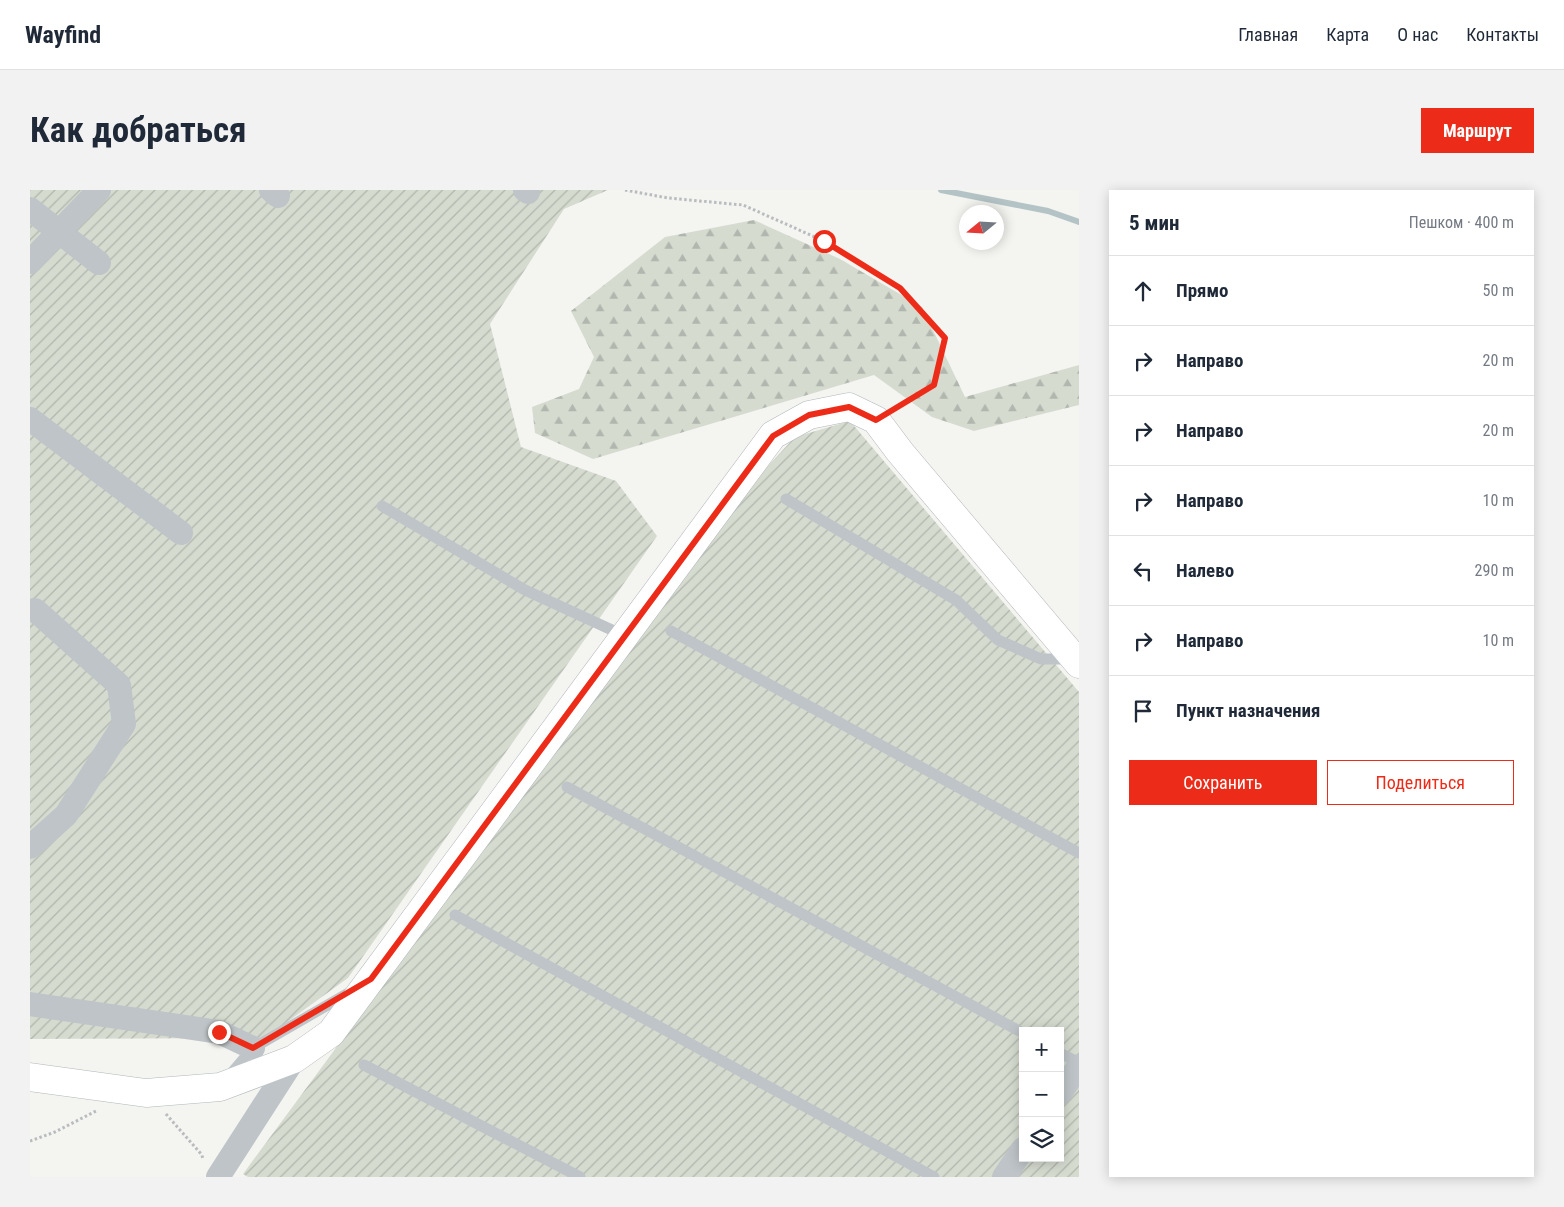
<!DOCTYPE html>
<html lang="ru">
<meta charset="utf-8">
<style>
:root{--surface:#fff;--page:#f2f2f3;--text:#1f2937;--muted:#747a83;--line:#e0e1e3;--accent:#ec2c18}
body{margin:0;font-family:"Roboto Condensed",sans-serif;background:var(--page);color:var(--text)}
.controls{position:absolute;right:15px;bottom:15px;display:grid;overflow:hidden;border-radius:0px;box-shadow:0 2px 12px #0003}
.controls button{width:45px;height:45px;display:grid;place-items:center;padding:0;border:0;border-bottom:1px solid var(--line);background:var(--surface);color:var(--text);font:25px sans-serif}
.compass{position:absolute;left:929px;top:15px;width:45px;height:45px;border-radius:50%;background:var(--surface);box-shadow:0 2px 12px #0003;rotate:252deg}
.stop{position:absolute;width:15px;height:15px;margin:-11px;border:4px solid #ec2c18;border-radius:50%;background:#fff}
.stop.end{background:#ec2c18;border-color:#fff;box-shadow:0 1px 5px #0008}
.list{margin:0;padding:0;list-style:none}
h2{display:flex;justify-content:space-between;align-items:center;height:65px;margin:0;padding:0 20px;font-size:21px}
h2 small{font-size:16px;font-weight:400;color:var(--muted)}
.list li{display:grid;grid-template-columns:32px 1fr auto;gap:15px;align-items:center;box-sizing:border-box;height:70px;padding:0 20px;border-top:1px solid var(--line)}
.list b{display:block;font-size:19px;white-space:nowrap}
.list em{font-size:16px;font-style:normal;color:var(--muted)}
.actions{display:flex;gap:10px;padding:15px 20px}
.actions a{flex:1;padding:11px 0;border:1px solid var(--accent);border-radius:0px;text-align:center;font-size:18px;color:var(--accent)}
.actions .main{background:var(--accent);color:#fff}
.icon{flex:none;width:28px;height:28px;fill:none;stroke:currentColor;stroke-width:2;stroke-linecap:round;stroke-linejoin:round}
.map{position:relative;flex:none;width:1049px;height:987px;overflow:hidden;border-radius:0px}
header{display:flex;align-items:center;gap:30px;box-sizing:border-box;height:70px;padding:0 25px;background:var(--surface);border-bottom:1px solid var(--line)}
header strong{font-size:24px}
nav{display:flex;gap:28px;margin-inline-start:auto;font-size:18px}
.intro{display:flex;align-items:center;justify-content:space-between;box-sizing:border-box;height:120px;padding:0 30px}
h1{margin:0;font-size:35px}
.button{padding:12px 22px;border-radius:0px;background:var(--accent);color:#fff;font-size:18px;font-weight:700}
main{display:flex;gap:30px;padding:0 30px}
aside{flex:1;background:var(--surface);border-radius:0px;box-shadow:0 2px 12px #0003}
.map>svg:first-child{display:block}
.forest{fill:url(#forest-firs)}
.garden{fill:url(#garden-furrows);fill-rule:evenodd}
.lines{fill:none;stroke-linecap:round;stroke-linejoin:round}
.stream{stroke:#b4c4c6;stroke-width:6}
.secondary-casing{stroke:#b1b8bb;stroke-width:29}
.path{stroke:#b8bcbe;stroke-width:3;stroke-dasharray:2.5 2.5;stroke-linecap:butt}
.lane{stroke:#bec4c7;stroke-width:11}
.street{stroke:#bec4c7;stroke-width:24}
.secondary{stroke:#fff;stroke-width:28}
.route{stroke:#ec2c18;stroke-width:6}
</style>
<header>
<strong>Wayfind</strong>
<nav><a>Главная</a><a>Карта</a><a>О нас</a><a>Контакты</a></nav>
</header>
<div class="intro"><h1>Как добраться</h1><a class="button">Маршрут</a></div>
<main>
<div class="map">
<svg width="1049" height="987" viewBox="0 0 1049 987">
<defs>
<pattern id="forest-firs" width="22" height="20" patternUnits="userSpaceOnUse" patternTransform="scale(1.25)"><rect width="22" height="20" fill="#d6dbd0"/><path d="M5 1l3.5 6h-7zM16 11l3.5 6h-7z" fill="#b1b6ae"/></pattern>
<pattern id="garden-furrows" width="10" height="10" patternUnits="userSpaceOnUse" patternTransform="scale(1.25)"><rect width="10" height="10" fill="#d6dbd0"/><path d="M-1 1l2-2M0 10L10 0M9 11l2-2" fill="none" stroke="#b1b6ae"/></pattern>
</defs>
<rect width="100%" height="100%" fill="#f4f4f0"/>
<polygon class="forest" points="724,30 810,69 892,117 935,207 1049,175 1049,215 944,241 902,227 844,185 563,269 505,243 502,217 549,199 564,167 541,121 635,47"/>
<g class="garden">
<polygon points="0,0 578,0 534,19 460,134 491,257 586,291 627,346 318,788 235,848 0,849"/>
<path d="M820 231 1049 502V987H218L213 984 724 291 765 247ZM993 841H1030V968H993Z"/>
</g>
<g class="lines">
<polyline class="stream" points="911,0 1018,21 1049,32"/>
<defs>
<polyline id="secondary" points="0,887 116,903 190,897 264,869 301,843 743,245 779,225 819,217 846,230 870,262 1049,474"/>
</defs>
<use href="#secondary" class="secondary-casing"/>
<g class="path">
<polyline points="595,0 638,8 713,15 794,51 870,98 915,148 904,195 866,218"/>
<polyline points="136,924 172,965 173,970"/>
<polyline points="0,951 25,942 66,921"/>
</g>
<g class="lane">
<polyline points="756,309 926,410 968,450 1011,469 1041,469"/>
<polyline points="352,316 495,400 595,446"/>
<polyline points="641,441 1049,663"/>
<polyline points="537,597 993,843"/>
<polyline points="425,725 904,987"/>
<polyline points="1030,863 1049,873"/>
<polyline points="334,875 550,987"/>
<polyline points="199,886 223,858 322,801"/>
</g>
<g class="street">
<polyline points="241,0 248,6"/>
<polyline points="495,0 498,2"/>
<polyline points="0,19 69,73"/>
<polyline points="0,72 69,0"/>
<polyline points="0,229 151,343"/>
<polyline points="0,657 36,625 94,534 89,495 5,420"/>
<polyline points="0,814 189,842 223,858"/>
<polyline points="1030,903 1049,876"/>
<polyline points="188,987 264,869"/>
<polyline points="974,987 993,959"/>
</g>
<use href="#secondary" class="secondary"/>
</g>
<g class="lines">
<polyline class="route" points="189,842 223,858 341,789 743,246 779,225 819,217 846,230 904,195 915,148 870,98 794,51"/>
</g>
</svg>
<div class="controls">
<button>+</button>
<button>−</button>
<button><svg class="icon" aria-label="layers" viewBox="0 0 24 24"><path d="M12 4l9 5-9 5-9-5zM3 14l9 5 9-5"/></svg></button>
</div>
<svg class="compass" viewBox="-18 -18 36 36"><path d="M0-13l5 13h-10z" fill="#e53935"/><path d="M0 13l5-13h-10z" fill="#747a83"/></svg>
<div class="stop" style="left:794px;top:51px"></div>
<div class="stop end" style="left:189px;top:842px"></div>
</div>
<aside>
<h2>5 мин<small>Пешком · 400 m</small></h2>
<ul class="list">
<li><svg class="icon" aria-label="ahead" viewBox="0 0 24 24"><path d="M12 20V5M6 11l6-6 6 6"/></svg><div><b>Прямо</b></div><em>50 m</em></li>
<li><svg class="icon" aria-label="right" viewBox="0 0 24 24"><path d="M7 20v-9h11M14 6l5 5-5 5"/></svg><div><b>Направо</b></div><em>20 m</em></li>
<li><svg class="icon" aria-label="right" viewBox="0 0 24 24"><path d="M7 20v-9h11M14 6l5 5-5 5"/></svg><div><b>Направо</b></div><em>20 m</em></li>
<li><svg class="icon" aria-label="right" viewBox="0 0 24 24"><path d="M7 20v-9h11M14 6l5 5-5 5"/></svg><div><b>Направо</b></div><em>10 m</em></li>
<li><svg class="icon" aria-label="left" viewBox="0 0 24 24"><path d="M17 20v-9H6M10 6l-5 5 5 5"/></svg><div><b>Налево</b></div><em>290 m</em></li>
<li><svg class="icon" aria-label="right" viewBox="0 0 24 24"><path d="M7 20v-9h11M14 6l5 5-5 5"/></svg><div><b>Направо</b></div><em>10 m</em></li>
<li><svg class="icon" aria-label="arrive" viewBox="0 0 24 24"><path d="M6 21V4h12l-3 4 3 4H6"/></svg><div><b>Пункт назначения</b></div></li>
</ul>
<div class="actions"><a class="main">Сохранить</a><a>Поделиться</a></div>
</aside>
</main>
